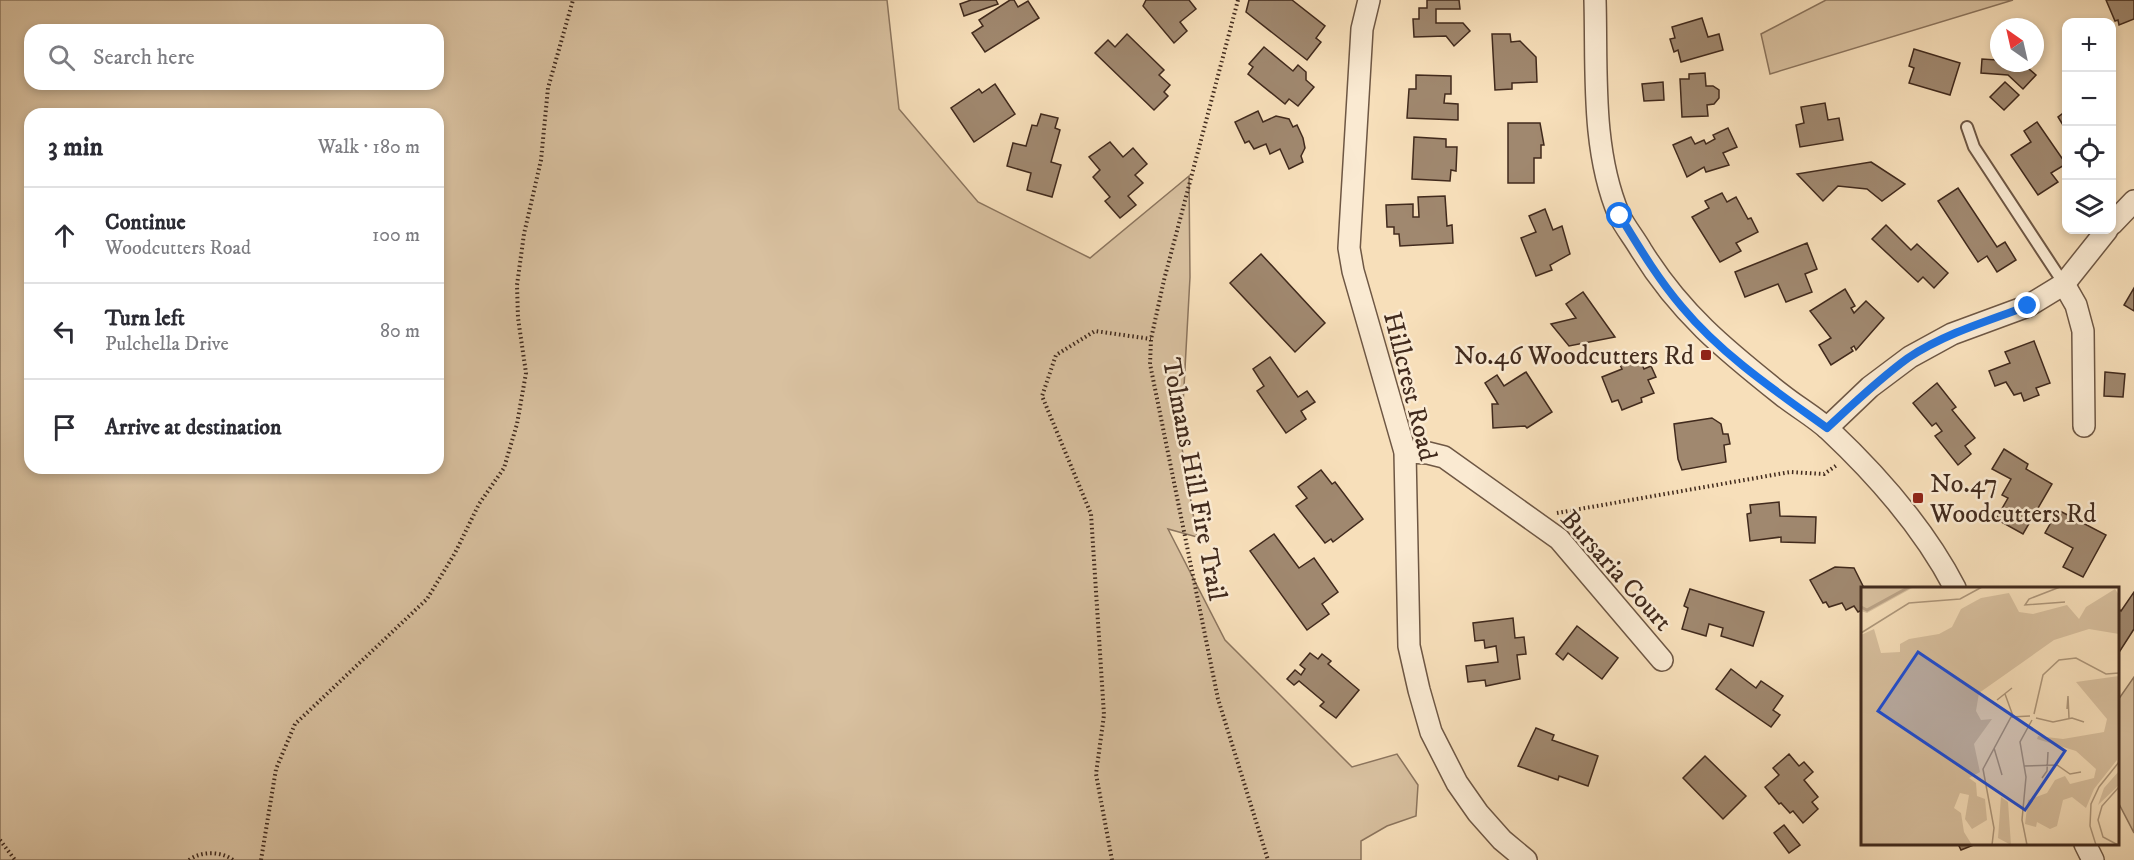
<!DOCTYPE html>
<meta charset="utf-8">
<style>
:root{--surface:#fff;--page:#f2f2f3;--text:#2b2b33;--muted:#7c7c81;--line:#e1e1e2}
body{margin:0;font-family:"IM FELL DW Pica",serif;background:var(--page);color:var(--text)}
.controls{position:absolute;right:18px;top:18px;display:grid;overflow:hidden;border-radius:12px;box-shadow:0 3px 9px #0003}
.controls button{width:54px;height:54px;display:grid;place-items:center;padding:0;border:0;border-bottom:2px solid var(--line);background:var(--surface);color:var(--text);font:30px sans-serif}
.compass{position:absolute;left:1990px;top:18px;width:54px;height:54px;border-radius:50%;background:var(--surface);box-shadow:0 3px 9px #0003;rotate:326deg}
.stop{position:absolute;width:18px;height:18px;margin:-14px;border:4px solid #1a73e8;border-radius:50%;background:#fff}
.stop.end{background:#1a73e8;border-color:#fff;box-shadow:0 2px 6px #0008}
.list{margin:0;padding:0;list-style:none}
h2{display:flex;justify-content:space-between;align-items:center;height:78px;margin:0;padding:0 24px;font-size:26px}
h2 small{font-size:20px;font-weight:400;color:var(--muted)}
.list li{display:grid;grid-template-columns:39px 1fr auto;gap:18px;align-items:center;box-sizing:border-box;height:96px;padding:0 24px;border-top:2px solid var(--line)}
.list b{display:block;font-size:22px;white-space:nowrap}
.list p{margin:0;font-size:20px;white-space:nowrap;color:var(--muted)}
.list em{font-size:20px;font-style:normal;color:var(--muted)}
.icon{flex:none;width:33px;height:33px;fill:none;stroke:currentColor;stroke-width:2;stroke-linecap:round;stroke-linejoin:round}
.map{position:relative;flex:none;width:2134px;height:860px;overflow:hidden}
.search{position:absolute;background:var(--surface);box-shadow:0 3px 9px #0003;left:24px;top:24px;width:420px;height:66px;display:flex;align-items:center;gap:15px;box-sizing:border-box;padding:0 21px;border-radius:18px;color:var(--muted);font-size:22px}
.panel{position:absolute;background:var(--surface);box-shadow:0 3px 9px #0003;left:24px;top:108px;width:420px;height:366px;border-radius:18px}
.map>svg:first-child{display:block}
.green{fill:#d8c09f;stroke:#8c755e;stroke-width:1.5;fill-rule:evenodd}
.building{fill:#a0886f;stroke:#412a1d;stroke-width:1.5}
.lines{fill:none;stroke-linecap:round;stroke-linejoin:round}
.service-casing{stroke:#6e5744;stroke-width:14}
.minor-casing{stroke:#6e5744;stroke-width:24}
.path{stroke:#412a1d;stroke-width:4;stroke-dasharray:1.5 3;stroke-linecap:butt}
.service{stroke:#faead2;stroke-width:10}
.minor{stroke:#faead2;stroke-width:21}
.route{stroke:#1a73e8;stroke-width:8}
.poi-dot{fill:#8f2418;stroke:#faead2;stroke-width:2}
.labels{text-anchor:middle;stroke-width:5;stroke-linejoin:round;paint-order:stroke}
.poi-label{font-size:26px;fill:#412a1d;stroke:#faead2;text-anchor:end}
.street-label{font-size:26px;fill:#412a1d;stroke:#faead2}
.inset-river{fill:none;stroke:#b9a185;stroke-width:3}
.inset-road{fill:none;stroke:#ae977b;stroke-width:1.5}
.view{fill:#1d4ed8;fill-opacity:0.15;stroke:#1d4ed8;stroke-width:3}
.inset-edge{fill:none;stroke:#412a1d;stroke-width:3}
</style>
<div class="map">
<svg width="2134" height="860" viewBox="0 0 2134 860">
<rect width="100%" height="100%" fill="#f7dfba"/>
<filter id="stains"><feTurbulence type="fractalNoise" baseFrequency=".00333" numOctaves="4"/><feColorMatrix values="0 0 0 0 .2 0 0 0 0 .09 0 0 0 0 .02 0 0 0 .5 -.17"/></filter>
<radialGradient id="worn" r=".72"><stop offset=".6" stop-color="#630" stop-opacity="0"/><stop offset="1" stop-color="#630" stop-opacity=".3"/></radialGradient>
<g class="green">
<path d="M0 0H887L899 109 978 202 1090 258 1189 176 1190 277 1181 442 1197 537 1168 529 1225 640 1352 767 1397 754 1418 785 1416 816 1387 826 1361 841V860H0ZM30 30H438V84H30ZM30 114H438V468H30Z"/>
<polygon points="1826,0 2013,0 1770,74 1761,34"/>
<polygon points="2134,677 2134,833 2118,802 2118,700"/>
</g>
<g class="building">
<polygon points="971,0 996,0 998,4 964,16 960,4"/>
<polygon points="1010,0 1014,0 1018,7 1028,1 1039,18 985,52 972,33 983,26 979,20"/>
<polygon points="1189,0 1196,9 1180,22 1187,31 1174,43 1143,6 1146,0"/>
<polygon points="1249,0 1292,0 1325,26 1316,38 1321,42 1307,60 1246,12"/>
<polygon points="1427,0 1459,0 1460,9 1436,9 1436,23 1463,23 1470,31 1454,46 1446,36 1414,37 1413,19 1419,19 1419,8 1427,8"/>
<polygon points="2106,0 2134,0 2134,19 2119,25 2118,20 2115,21"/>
<polygon points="1702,18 1708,37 1719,34 1723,50 1681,62 1678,50 1674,52 1670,39 1675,38 1672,27"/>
<polygon points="1127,34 1164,70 1159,75 1170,85 1164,92 1168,96 1154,110 1095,53 1108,40 1115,47"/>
<polygon points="1492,34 1510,34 1511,42 1520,41 1536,57 1537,82 1512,83 1512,89 1495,90"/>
<polygon points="1264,47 1293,71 1298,65 1306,72 1306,80 1314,87 1298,106 1289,99 1285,104 1248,74 1253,67 1249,64"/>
<polygon points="1914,49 1960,63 1950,95 1909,83 1914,68 1909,66"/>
<polygon points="1997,56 1999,63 2022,63 2036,75 2023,89 2008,75 1981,73 1982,59 1997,60"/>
<polygon points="1705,73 1706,86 1713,86 1719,90 1719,98 1714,104 1707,105 1708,116 1682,117 1680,79 1689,79 1689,74"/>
<polygon points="1416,75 1451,76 1451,94 1445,94 1444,103 1458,104 1458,120 1407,118 1409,89 1416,89"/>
<polygon points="1663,82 1664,100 1644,101 1642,84"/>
<polygon points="2005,82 2019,95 2004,110 1990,97"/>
<polygon points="995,84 1015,114 974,142 951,108 979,89 982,93"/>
<polygon points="1825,103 1828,120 1839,118 1843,140 1800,147 1796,125 1804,123 1801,107"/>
<polygon points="1258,111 1263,122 1276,116 1289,119 1293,127 1297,125 1303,138 1305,148 1301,156 1303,162 1289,169 1280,149 1270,154 1266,144 1254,149 1249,141 1245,143 1235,122"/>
<polygon points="2066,111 2066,130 2058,117"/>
<polygon points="1041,114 1058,118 1055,128 1060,130 1051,162 1061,165 1052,197 1027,190 1031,173 1007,166 1013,143 1026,146 1032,125 1037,126"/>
<polygon points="2037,122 2066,164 2051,173 2058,182 2038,195 2011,155 2031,142 2024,131"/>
<polygon points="1508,123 1540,123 1544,145 1541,145 1541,158 1534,158 1534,183 1508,183"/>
<polygon points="1728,128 1737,147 1723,153 1729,165 1706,172 1704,167 1687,177 1673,145 1691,137 1695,144 1704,140 1706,144 1715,139 1713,135"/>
<polygon points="1414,137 1446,139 1446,147 1457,147 1456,171 1451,170 1450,181 1412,179"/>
<polygon points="1110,142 1123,157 1133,148 1147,164 1135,175 1143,183 1128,196 1136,205 1120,218 1105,201 1110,197 1093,177 1100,170 1089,157"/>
<polygon points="1871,162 1905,184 1882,201 1867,189 1838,186 1823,201 1797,174"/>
<polygon points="1958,188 1997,247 2005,242 2016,260 1997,272 1987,256 1978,262 1938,201"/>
<polygon points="1722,193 1727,202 1736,197 1748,219 1751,218 1758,232 1736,243 1741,251 1720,262 1692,217 1709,208 1705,201"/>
<polygon points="1445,196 1447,226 1452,225 1453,243 1400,246 1399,234 1394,234 1394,227 1387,227 1386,205 1413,204 1413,217 1419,217 1418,197"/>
<polygon points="1545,209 1553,230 1562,226 1570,254 1550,265 1552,270 1536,276 1521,238 1536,232 1529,216"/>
<polygon points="1886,225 1911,250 1917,244 1948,273 1934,288 1923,277 1918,282 1872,239"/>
<polygon points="1807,243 1817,269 1805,274 1812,292 1786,302 1778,284 1745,297 1735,272"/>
<polygon points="1261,254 1325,323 1295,352 1230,283"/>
<polygon points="2134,288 2134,311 2124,305"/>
<polygon points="1845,289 1855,306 1851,308 1854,313 1866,301 1884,318 1856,350 1854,346 1851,348 1853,351 1831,365 1819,345 1831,338 1810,311"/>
<polygon points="1583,292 1615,337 1569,346 1551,324 1576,318 1566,304"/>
<polygon points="2034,341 2050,383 2036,388 2039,395 2024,401 2021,393 2014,395 2006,382 1995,386 1989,371 2010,363 2005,352"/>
<polygon points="1270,357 1298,397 1307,391 1315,402 1301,411 1306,419 1286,433 1257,391 1264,386 1253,369"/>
<polygon points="1639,357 1644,369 1651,366 1656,377 1648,380 1654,393 1641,398 1642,402 1622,410 1618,400 1612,402 1602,377 1622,369 1620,365"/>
<polygon points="1526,372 1552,412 1527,428 1525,426 1493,428 1492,404 1498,404 1485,383 1497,375 1504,386"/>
<polygon points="2105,372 2125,374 2123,397 2104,396"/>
<polygon points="1937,383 1956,407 1952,410 1975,438 1965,446 1971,454 1958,465 1935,436 1942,431 1936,423 1932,426 1913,403"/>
<polygon points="1712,418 1721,424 1723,434 1728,434 1730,444 1724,445 1726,462 1682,470 1678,459 1674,424"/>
<polygon points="2004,449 2028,464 2026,469 2052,484 2023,534 1996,519 2008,498 2002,495 2011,479 1992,469"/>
<polygon points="1321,470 1332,484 1335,482 1363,519 1333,542 1331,539 1325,543 1296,506 1307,498 1298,487"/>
<polygon points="1779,502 1780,516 1816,517 1815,543 1781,542 1781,537 1750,541 1747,514 1751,513 1750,505"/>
<polygon points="2058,510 2106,535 2083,577 2063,567 2073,548 2045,533"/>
<polygon points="1274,534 1299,568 1314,558 1338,592 1322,604 1329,614 1307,630 1250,551"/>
<polygon points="1835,567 1854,568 1864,588 1862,610 1858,612 1854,606 1846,610 1842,603 1829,607 1826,602 1823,603 1810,580"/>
<polygon points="1690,589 1764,612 1753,646 1721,636 1723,628 1709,624 1706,636 1682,629 1688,608 1684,606"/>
<polygon points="2134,592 2134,629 2118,654 2118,608 2121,611"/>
<polygon points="1513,618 1515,638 1524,637 1526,654 1517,655 1520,679 1486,686 1485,680 1468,682 1466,666 1498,662 1496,646 1485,648 1484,640 1475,641 1473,623"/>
<polygon points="1577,626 1618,658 1602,679 1568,653 1563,660 1556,654"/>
<polygon points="1310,653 1318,659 1322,654 1331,661 1328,664 1359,690 1336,718 1320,706 1324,702 1299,681 1294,685 1287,679 1295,670 1301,675 1305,669 1300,665"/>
<polygon points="1731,669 1756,688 1761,681 1783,696 1773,710 1780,715 1771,727 1716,689"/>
<polygon points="1536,728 1554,735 1552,740 1598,756 1588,786 1559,776 1558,780 1518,766"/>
<polygon points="1789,754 1799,766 1804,762 1813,772 1804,780 1818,797 1812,802 1818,809 1803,823 1793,811 1790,813 1781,803 1779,804 1765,787 1779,775 1773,768"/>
<polygon points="1705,756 1746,796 1723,819 1683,778"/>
<polygon points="1784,825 1800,845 1789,853 1774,833"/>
<polygon points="1958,844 1976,844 1961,850"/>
</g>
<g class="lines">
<defs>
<polyline id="service" points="1967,127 1974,147 2064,284"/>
<g id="minor">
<polyline points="1369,0 1362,29 1349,248 1353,271 1405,452 1409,646 1419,690 1431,732 1457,783 1478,813 1502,840 1526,860"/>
<path d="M1595 0C1597 70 1591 149 1619 215 1625 227 1634 238 1641 250 1680 313 1724 349 1782 395 1797 407 1815 417 1829 430 1879 477 1924 528 1955 588"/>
<polyline points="2112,224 2134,201"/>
<polyline points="2064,284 2076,305 2083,331 2084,426"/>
<polyline points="1827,428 1870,387 1910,357 1952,334 2028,306 2064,284 2107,230"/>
<polyline points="1405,452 1428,453 1444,457 1559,539 1662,660"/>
<polyline points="2085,844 2093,860"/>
</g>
</defs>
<use href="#service" class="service-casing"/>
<use href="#minor" class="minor-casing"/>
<g class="path">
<polyline points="1238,0 1164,280 1151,339 1150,364 1218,699 1268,860"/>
<polyline points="1557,513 1790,472 1824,474 1837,465"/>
<polyline points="0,840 15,860"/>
<path d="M189 860C201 851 221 851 233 860"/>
<polyline points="261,860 276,769 295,724 427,599 455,553 479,504 504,468 517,424 526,373 518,318 517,285 524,234 541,160 548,88 573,0"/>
<polyline points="1112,860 1096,774 1104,715 1091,514 1042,396 1056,355 1095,331 1151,339"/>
</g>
<use href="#service" class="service"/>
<use href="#minor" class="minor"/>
</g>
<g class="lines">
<path class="route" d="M1620 216C1639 247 1658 279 1682 307 1722 355 1777 392 1827 428 1853 404 1879 379 1908 358 1944 334 1987 321 2028 306"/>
</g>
<g class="poi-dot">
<rect x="1700" y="349" width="12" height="12" rx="3"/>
<rect x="1912" y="492" width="12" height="12" rx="3"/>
</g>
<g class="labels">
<g class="poi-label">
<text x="1694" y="364">No.46 Woodcutters Rd</text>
<text x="1930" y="492" text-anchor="start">No.47<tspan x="1930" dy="30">Woodcutters Rd</tspan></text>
</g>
<g class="street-label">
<text transform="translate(1411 386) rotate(76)" y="9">Hillcrest Road</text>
<text transform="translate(1195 479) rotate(79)" y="9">Tolmans Hill Fire Trail</text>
<text transform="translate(1617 570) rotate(48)" y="9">Bursaria Court</text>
</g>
</g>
<g transform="translate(1861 587)">
<rect width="258" height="258" fill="#f7dfba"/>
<path d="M0 0H53L6 26 0 24ZM254 2 258 8V47L228 42 193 53 118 106 115 124 120 133 131 132 113 157 119 185 108 191 115 196 116 209 124 212 126 233 111 242 104 232 108 208 99 206 93 221 100 226 103 245 111 258H0V48L13 42 20 66 39 65V57L48 52 78 47 91 40 100 22 120 11 148 6 158 25 172 27 206 18 218 32 225 20ZM258 89 256 173 233 202 225 221 211 210 202 213 196 239 189 242 176 235 175 240 164 237 167 213 186 206 194 193 204 189 209 197 233 191 235 182 215 164 176 152 177 149 202 152 243 145 246 132 215 95ZM258 184V198L237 218 243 201ZM140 210 147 215 150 258 137 251Z" fill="#d8c09f"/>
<path class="inset-river" d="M0 20 6 23 48 0"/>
<path class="inset-road" d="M199 0 168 12 164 18 204 15M0 46 48 16 99 12 121 0M144 107 152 129M136 113 151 101M206 122 207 109 208 131M173 127 182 88 198 73 215 71 245 87 258 86M175 131 192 135 211 131 223 135M133 161 141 188M163 179 196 178 209 187 220 185M181 191 186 184 187 165M131 258 133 241 122 182 150 130 169 129M166 258 161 233 165 190 159 155 171 133M235 258 229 239 230 217 238 200 258 175M257 258 242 250 237 233 241 219 258 200"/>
<path class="view" d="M57 65 204 164 164 223 17 124Z"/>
<rect width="258" height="258" class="inset-edge"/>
</g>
<rect width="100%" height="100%" filter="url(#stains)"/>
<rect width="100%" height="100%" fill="url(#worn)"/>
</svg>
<div class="controls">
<button>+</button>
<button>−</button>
<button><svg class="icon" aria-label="locate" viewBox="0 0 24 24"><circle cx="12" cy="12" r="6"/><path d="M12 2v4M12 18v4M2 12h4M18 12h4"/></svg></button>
<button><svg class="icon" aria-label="layers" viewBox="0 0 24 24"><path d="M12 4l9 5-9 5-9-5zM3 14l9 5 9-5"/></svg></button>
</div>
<svg class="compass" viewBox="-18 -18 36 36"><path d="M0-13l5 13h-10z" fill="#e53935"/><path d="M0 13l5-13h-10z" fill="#7c7c81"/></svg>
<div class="stop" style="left:1620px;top:216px"></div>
<div class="stop end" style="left:2028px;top:306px"></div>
<div class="search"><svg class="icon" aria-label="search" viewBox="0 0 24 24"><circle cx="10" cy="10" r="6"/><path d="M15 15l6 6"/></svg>Search here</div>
<section class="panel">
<h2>3 min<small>Walk · 180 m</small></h2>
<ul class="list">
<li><svg class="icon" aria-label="ahead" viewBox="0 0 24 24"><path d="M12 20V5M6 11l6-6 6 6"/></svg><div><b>Continue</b><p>Woodcutters Road</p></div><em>100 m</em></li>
<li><svg class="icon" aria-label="left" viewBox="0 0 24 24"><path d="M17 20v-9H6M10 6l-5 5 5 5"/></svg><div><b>Turn left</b><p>Pulchella Drive</p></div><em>80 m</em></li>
<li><svg class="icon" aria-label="arrive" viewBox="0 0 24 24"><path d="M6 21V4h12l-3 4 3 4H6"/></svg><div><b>Arrive at destination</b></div></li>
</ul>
</section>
</div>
